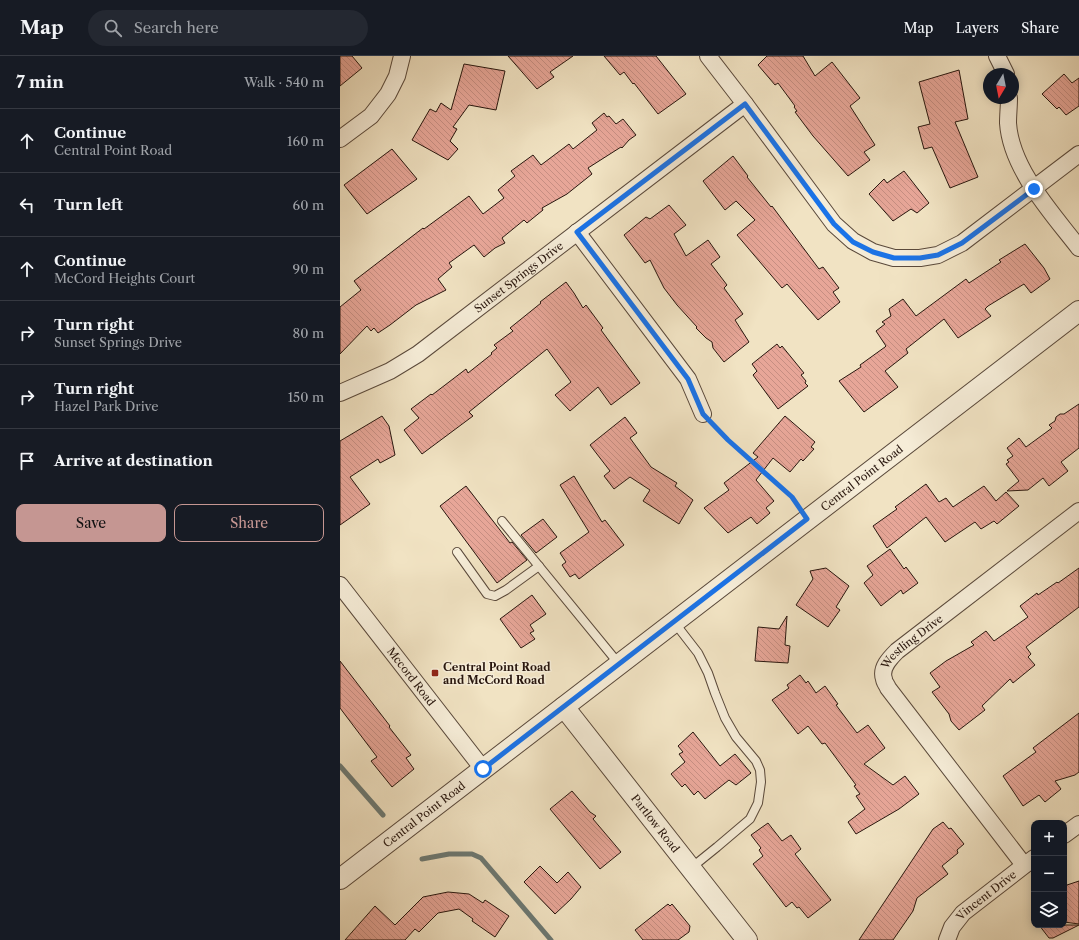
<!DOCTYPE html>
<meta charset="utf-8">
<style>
:root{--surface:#171b24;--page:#242831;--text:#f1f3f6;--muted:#9ea1a6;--line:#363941;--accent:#c59692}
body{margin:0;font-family:"Libre Caslon Text",serif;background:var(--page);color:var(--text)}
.controls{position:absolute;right:12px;bottom:12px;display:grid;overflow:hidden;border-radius:8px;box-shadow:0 2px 10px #0003}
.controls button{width:36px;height:36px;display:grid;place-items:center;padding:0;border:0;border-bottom:1px solid var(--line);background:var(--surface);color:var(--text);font:20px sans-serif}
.compass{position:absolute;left:643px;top:12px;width:36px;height:36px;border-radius:50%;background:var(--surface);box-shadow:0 2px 10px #0003;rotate:190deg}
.stop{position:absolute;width:12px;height:12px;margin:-9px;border:3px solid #1a73e8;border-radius:50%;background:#fff}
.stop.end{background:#1a73e8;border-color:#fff;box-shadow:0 1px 4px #0008}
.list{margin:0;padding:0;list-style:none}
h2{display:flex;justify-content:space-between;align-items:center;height:52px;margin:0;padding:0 16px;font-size:17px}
h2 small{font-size:13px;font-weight:400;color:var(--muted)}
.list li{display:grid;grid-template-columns:26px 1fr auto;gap:12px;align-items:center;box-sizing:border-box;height:64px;padding:0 16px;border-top:1px solid var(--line)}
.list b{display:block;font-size:15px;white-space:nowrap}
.list p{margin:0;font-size:13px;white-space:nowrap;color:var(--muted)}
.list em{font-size:13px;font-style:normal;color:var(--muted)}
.actions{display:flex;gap:8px;padding:12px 16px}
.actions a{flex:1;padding:9px 0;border:1px solid var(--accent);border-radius:8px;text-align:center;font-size:14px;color:var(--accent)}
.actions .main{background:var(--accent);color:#111}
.icon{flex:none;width:22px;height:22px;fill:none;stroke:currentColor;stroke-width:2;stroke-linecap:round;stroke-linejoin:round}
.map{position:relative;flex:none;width:739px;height:884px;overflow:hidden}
header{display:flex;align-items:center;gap:24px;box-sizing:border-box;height:56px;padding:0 20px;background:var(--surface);border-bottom:1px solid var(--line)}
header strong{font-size:19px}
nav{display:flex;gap:22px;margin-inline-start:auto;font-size:14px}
.search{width:280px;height:36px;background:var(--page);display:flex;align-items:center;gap:10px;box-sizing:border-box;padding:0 14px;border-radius:22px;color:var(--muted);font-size:15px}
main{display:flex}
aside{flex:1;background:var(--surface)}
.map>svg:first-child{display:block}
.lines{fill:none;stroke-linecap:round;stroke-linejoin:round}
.stream{stroke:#6d7a74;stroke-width:5}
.building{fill:url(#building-back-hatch);stroke:#28160e}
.service-casing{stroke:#5a493b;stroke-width:10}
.minor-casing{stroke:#5a493b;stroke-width:18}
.tertiary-casing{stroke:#5a493b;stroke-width:22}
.path{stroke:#28160e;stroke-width:2.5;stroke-dasharray:3 2;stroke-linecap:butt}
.service{stroke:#f6edd8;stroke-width:8}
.minor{stroke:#f6edd8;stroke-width:16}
.tertiary{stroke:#f6edd8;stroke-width:20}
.route{stroke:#1a73e8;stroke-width:5}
.poi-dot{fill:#8f2418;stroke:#f6edd8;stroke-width:1.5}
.labels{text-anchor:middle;stroke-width:3;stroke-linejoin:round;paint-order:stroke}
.street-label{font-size:11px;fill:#28160e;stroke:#f6edd8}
.poi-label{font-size:11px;font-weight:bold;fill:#28160e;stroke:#f6edd8;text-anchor:start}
</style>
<header>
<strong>Map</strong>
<div class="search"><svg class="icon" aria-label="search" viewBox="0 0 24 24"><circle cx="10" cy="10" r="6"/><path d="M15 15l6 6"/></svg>Search here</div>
<nav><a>Map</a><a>Layers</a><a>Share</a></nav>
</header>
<main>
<aside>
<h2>7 min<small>Walk · 540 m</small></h2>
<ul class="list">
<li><svg class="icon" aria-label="ahead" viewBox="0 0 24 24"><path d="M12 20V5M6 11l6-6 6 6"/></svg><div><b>Continue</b><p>Central Point Road</p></div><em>160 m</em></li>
<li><svg class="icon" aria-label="left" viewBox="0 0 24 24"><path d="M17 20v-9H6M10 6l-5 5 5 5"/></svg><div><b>Turn left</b></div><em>60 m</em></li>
<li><svg class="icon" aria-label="ahead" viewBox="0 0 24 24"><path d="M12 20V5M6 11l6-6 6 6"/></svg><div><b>Continue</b><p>McCord Heights Court</p></div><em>90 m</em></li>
<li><svg class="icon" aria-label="right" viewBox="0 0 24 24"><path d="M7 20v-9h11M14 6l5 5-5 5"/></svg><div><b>Turn right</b><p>Sunset Springs Drive</p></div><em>80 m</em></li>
<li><svg class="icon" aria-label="right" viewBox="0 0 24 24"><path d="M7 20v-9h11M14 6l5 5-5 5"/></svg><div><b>Turn right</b><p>Hazel Park Drive</p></div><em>150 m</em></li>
<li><svg class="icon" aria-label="arrive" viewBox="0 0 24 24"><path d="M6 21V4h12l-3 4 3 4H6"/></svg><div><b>Arrive at destination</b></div></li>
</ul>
<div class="actions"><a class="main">Save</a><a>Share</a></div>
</aside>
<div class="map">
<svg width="739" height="884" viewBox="0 0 739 884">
<defs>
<pattern id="building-back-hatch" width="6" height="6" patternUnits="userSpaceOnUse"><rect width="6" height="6" fill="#e7a698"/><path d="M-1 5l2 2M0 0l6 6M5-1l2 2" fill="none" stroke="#c68e82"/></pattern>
</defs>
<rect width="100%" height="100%" fill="#f1e3c3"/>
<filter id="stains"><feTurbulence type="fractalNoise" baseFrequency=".005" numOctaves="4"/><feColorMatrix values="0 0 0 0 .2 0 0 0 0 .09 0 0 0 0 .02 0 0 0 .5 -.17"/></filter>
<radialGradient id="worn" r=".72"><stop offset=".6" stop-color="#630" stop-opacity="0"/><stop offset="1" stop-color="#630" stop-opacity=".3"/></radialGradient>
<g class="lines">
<g class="stream">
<polyline points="0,710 43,759"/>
<polyline points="82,803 109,798 132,798 141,802 211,884"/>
</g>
</g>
<g class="building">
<polygon points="0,0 12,0 22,12 0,30"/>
<polygon points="168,0 233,0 210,16 214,21 197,33"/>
<polygon points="264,0 316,0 346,38 318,58 294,27 293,28 284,16 280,19"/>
<polygon points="427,0 463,0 475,20 492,6 520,42 510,50 535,89 524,96 530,104 508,120 473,80 455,56 457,55 454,51 455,50 438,27 435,29 418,9"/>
<polygon points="124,8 165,15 156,54 129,49 113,71 117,73 110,85 118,93 108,104 72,84 90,53 96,56 101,47 111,54"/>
<polygon points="619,14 628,63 615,66 638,121 610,132 592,91 584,93 578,71 590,68 579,26"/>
<polygon points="724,18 732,27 739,22 739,50 726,59 719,51 717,53 702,38"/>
<polygon points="264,57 267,61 269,60 276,68 283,63 296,79 289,84 282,92 281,91 248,112 252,118 227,138 202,152 203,154 187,167 184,164 162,182 165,187 155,192 144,201 134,189 109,207 112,211 98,223 106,234 76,249 50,269 38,277 34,272 31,275 27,270 0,298 0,251 21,234 14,225 83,172 84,173 129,140 143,158 164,142 158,134 175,120 171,115 193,99 201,109 229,88 233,93 257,74 252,67"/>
<polygon points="52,93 77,123 27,158 4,129"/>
<polygon points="393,100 408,120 407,121 431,151 432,150 479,213 483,211 499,232 493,236 500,246 478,264 447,228 442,232 397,179 415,164 396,145 385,154 363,125"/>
<polygon points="564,115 589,147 577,157 571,153 553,165 529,138 544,123 547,127"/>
<polygon points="329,149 346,169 334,178 346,200 368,184 380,201 371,208 387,229 384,232 403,258 395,264 409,286 384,306 373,292 372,286 366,282 356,272 357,271 337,249 324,232 310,204 305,207 284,179 306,161 310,163"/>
<polygon points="685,188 704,212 710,223 691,237 684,228 648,250 645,253 651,260 618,282 604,263 566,293 568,297 545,315 558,331 524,356 499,325 521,311 520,309 545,291 546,290 536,275 545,268 542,266 551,260 549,253 563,243 576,260 626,223 629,227 661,206 659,204"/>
<polygon points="226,226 234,237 243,252 246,249 263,272 261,274 300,327 271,349 258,331 230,355 215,339 231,326 207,293 129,356 133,360 82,398 64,374 79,362 71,353 91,338 92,339 126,313 128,317 152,298 151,297 157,292 154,289 173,275 170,272 201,247 200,246"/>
<polygon points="437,288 440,292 442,290 464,317 461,319 466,325 465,327 468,330 438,353 413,319 417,315 412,308"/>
<polygon points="739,348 739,392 721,406 728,415 709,430 703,422 688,434 667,435 679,425 666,408 669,406 667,404 673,400 667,392 679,382 686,391 712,372 709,369 715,365 716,361 720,358 724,358"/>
<polygon points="42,360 49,370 55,399 40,407 38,403 10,421 30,448 0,469 0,385"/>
<polygon points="445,360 475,386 471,391 474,393 463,405 461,403 450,416 433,402 416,424 434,445 426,452 430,457 417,468 411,461 388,477 364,452 389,434 384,427 418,401 413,397"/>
<polygon points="285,361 297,377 290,382 311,411 337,427 335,430 353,444 339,468 303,445 310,434 290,421 274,433 264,420 270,415 250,389"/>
<polygon points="234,420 262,466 265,464 284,489 239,523 235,518 230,521 222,509 226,506 220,497 249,476 220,429"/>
<polygon points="586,428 599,446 606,442 613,451 644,430 656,445 666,436 679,450 657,468 654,465 641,473 635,466 605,486 586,461 547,492 533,470 557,453 555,451"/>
<polygon points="126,430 170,487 172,486 187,504 157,527 100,450"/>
<polygon points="203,463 217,481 196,497 181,479"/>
<polygon points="550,493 564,513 566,511 578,527 563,538 561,534 541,550 524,527 533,519 527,510"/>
<polygon points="486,512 509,530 496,551 500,554 488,571 456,549 473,523 470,515"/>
<polygon points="739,512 739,551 686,591 691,598 688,601 695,609 673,627 670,623 642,650 645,654 619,674 611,665 609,658 592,636 600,631 590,617 606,605 634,589 631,586 646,575 654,585 688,561 680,550 697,537 698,539 717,526 718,527"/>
<polygon points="192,539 206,558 190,569 194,575 190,577 195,583 181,592 160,563"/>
<polygon points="447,560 445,589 450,590 448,607 415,605 418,571 439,573"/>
<polygon points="0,605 50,670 49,671 71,699 66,702 74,713 52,731 31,705 37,701 0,652"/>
<polygon points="460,619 466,627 468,625 476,637 485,630 498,648 496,649 517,677 528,669 545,692 524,708 553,729 565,720 579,738 559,753 516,778 508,766 525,753 516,740 520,738 514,730 516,729 485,687 482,688 468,670 458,678 432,644 449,632 447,629"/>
<polygon points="739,657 739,716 735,719 715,725 721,733 705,746 699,739 683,750 663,720 696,696 693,692"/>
<polygon points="353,676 380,710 395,698 411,717 396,729 389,724 365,743 358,735 354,739 345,728 342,731 331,718 345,706 339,698 343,696 338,690"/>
<polygon points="232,735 250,756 256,760 253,763 281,796 260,813 210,753"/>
<polygon points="603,766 609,773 611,772 624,788 617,794 618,797 602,810 608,818 577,842 573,855 553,884 519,884 593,773"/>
<polygon points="428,767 442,785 451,779 461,793 455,798 491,844 468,862 459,851 457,852 452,846 446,851 413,808 423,800 419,794 421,792 411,779"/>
<polygon points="200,810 217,827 228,816 241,831 231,843 215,858 184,826"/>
<polygon points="739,825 739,868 724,866 724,830"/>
<polygon points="108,836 129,838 143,847 145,844 169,860 155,881 132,865 133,863 119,853 98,857 79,876 75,873 65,884 5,884 35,850 55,869 83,841"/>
<polygon points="328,848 330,850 332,848 350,870 349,876 338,884 303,884 295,874"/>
<polygon points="699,869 739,869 713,882 709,882"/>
</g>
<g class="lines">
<defs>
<g id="service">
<polyline points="162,465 279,608"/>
<polyline points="117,496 147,538 155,540 166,534 199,510"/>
<polyline points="334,566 358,597 368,617 375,637 385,662 396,681 416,705 420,714 421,726 418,747 410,763 377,791 351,812"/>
</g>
<g id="minor">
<polyline points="368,0 405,48 494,168 513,185 533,196 554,202 580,202 598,199 622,187 739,98"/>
<polyline points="657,0 666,18"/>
<path d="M669 42C669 50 668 59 668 67 671 113 712 157 739 192"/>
<polyline points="0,83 31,60 48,38 57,20 62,0"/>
<polyline points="237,176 348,323 363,358"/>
<path id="s1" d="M0 337 50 315 78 298 405 48"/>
<path id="s2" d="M0 529 143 713"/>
<polyline points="724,779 739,768"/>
<path id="s3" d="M684 809 548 632C547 629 544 626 544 623 540 612 550 602 557 595L739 455"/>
<path id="s4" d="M607 884 612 871 623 857 694 802"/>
</g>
<g id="tertiary">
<path id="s5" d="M224 651 407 884"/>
<path id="s6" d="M0 823 739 255"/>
</g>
</defs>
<use href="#service" class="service-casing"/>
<use href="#minor" class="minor-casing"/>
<use href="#tertiary" class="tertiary-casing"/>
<polyline class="path" points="373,369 388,384 452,441 458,449"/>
<use href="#service" class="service"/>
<use href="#minor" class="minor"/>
<use href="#tertiary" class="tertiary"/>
</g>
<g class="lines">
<polyline class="route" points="143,713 467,463 452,441 388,384 363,358 348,323 237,176 405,48 494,168 513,186 533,196 554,202 580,202 598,199 622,187 694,133"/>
</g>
<rect class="poi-dot" x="91" y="613" width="8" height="8" rx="2"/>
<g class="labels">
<g class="street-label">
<text dy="4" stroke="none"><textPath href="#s1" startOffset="214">Sunset Springs Drive</textPath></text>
<text dy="4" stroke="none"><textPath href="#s6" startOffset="658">Central Point Road</textPath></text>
<text dy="4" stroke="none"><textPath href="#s3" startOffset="283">Westling Drive</textPath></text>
<text dy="4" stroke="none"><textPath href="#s2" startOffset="116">Mccord Road</textPath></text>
<text dy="4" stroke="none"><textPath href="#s6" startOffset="106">Central Point Road</textPath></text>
<text dy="4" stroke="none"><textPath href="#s5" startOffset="148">Partlow Road</textPath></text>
<text dy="4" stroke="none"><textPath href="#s4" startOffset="61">Vincent Drive</textPath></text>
</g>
<g class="poi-label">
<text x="103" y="615">Central Point Road<tspan x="103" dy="13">and McCord Road</tspan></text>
</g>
</g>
<rect width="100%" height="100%" filter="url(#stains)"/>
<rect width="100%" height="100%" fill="url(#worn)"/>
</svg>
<div class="controls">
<button>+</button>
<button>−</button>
<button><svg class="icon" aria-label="layers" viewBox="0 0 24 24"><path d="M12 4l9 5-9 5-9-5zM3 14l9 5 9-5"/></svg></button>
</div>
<svg class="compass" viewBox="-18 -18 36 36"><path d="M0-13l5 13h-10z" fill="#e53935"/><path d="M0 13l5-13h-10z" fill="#9ea1a6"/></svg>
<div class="stop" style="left:143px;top:713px"></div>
<div class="stop end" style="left:694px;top:133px"></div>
</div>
</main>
